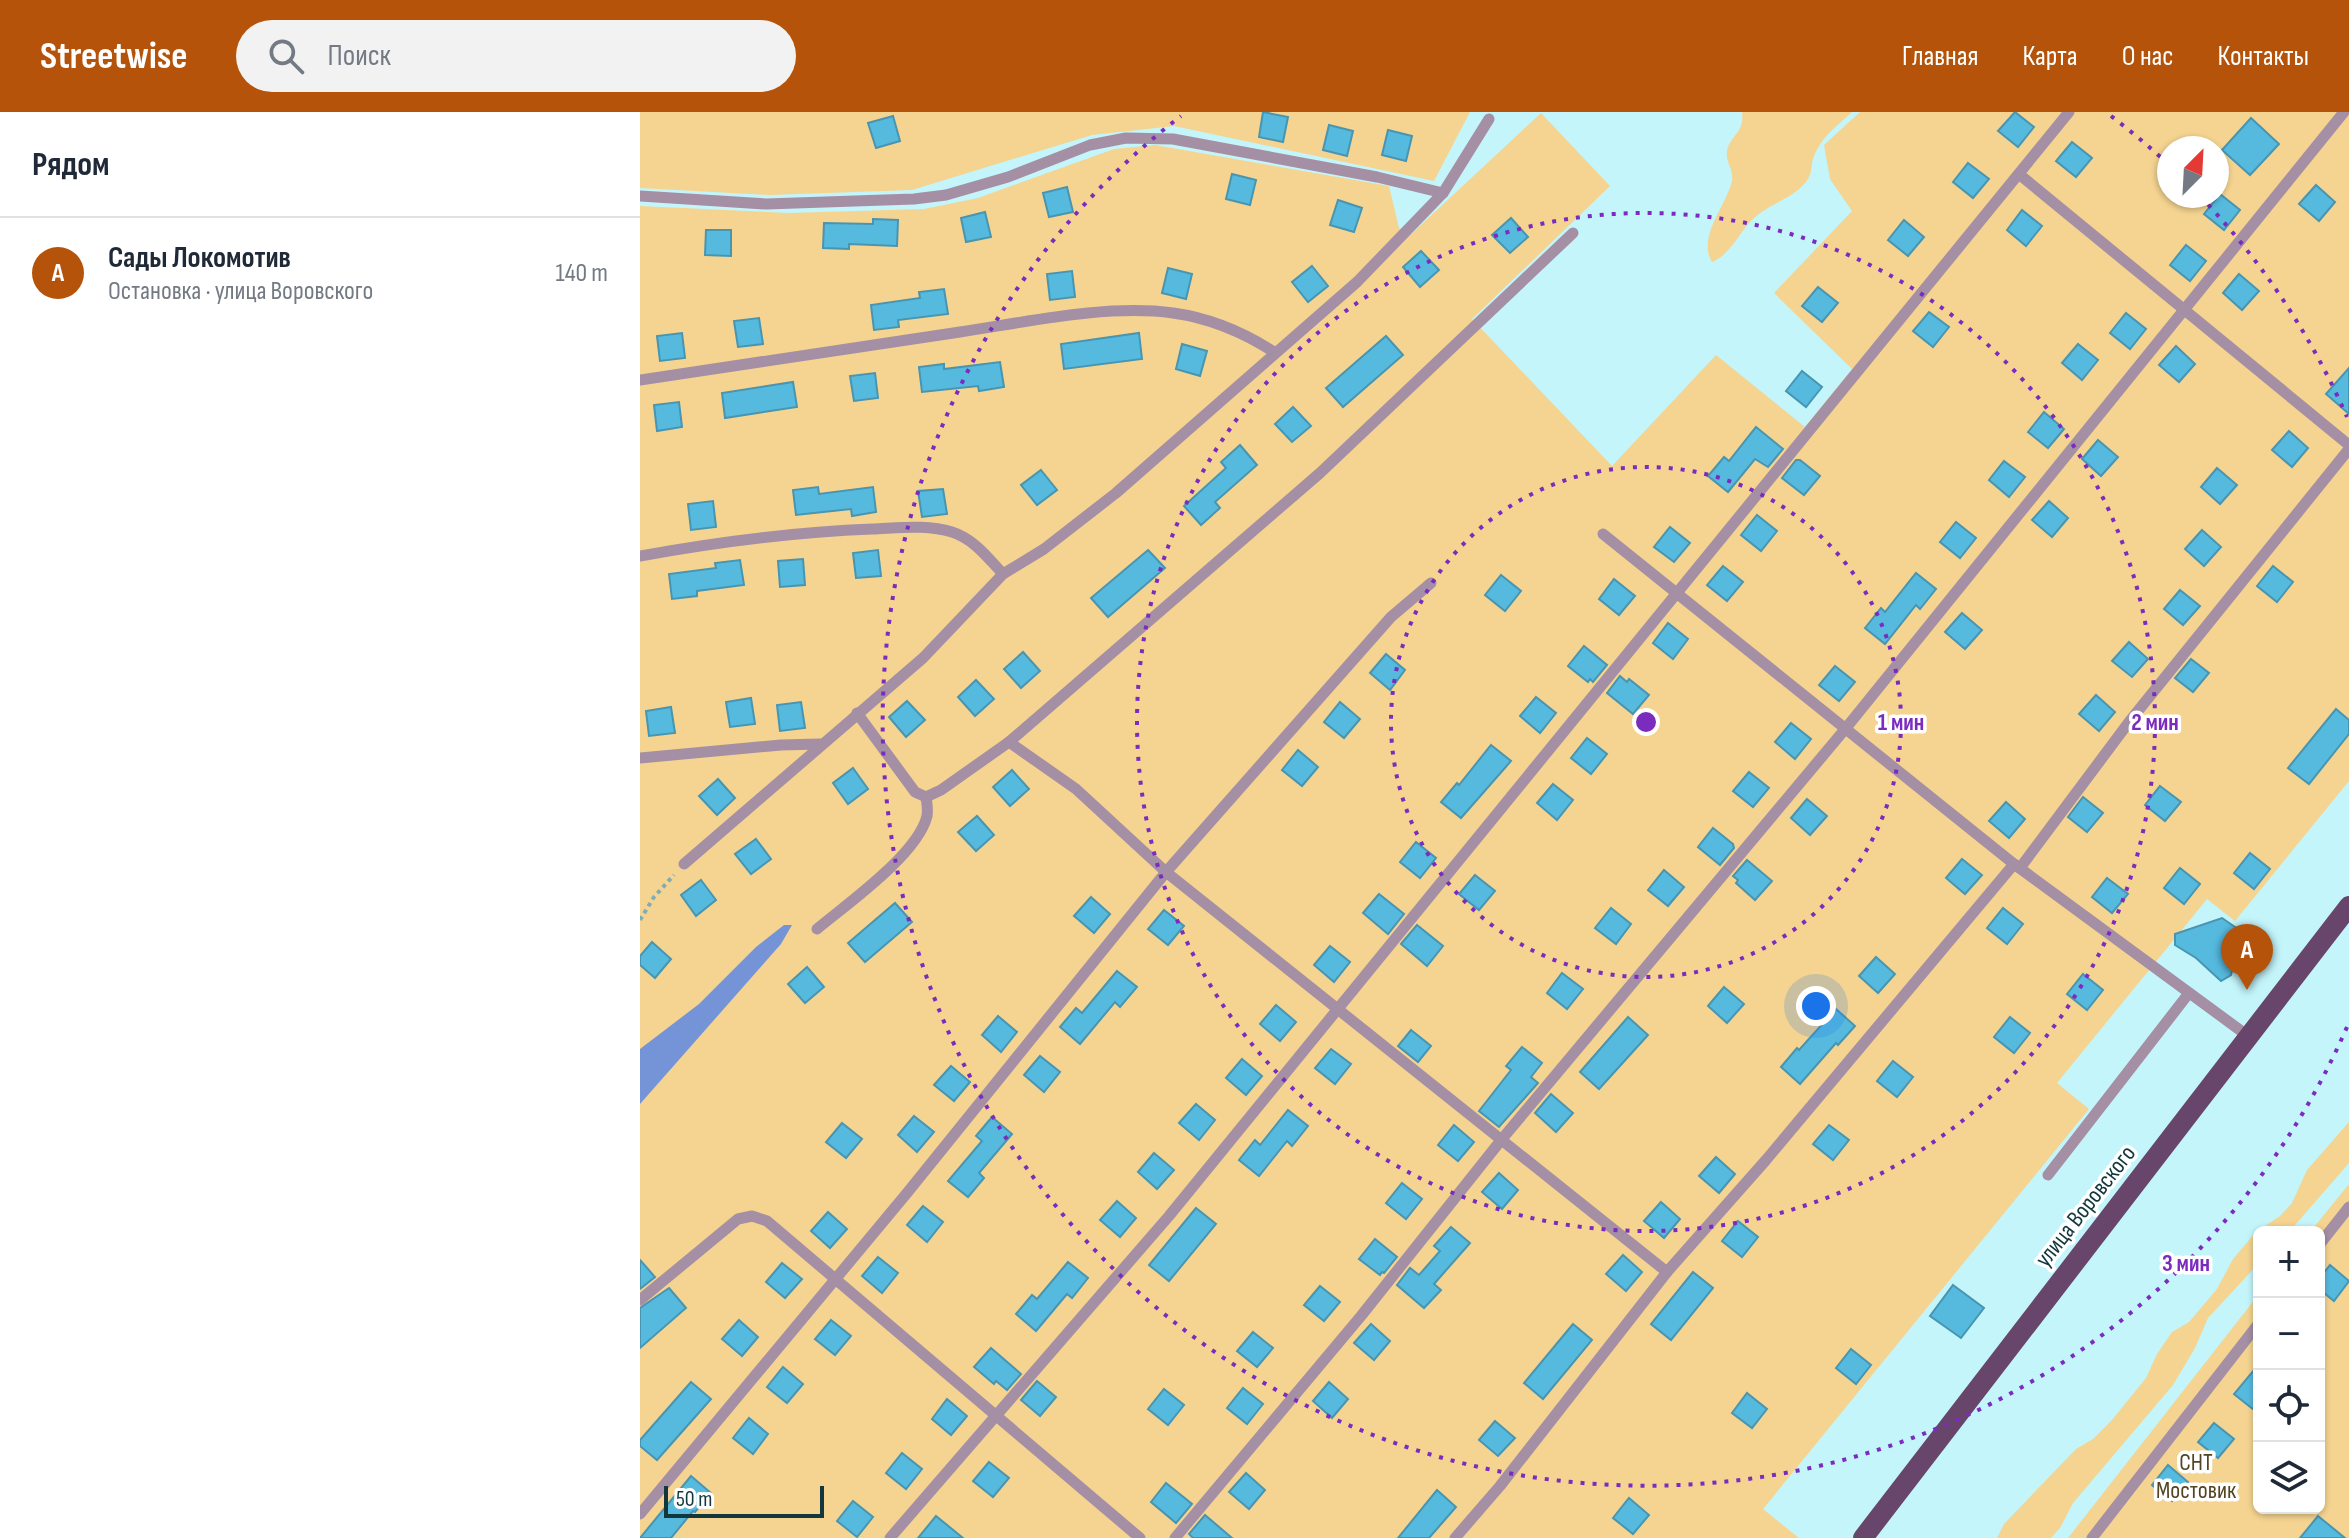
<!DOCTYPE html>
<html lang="ru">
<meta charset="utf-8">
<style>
:root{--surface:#fff;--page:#f2f2f3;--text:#1f2937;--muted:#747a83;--line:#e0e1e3;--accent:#b45309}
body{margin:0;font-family:"Sofia Sans Condensed",sans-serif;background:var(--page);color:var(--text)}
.controls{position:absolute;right:24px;bottom:24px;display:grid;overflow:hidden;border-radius:12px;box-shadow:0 2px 6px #0004}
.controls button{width:72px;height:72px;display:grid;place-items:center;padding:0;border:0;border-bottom:2px solid var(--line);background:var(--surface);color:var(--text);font:40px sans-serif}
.compass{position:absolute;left:1517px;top:24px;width:72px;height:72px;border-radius:50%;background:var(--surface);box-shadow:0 2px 6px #0004;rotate:24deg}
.scale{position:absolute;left:24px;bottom:20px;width:160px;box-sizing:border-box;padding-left:8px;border:4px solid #12383d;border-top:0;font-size:22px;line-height:28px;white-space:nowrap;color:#12383d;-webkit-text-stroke:6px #fff;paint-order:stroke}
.you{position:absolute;left:1176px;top:894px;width:28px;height:28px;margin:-20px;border:6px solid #fff;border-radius:50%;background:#1a73e8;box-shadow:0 0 0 12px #1a73e833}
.badge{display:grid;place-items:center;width:52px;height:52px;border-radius:50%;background:var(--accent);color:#fff;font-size:26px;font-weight:700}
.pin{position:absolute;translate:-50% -66px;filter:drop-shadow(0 2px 4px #0008)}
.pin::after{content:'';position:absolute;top:42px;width:28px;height:24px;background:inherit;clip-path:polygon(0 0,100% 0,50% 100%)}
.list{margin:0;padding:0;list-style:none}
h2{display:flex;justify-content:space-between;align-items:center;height:104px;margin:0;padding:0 32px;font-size:34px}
h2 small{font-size:26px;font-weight:400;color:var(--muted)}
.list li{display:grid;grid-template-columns:52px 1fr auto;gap:24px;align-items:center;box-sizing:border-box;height:112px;padding:0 32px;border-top:2px solid var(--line)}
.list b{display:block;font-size:30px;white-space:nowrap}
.list p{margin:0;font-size:26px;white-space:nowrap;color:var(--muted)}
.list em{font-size:26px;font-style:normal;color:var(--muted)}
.icon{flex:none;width:44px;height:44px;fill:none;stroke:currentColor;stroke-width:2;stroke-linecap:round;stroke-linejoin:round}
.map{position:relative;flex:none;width:1709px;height:1426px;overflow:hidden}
header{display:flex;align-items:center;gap:48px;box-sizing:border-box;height:112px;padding:0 40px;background:var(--accent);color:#fff}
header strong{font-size:38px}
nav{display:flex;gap:44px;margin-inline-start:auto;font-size:28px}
.search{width:560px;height:72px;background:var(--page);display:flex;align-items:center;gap:20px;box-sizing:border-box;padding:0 28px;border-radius:44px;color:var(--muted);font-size:30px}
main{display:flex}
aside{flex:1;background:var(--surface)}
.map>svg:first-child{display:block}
.green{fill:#f4d490;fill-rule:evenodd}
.water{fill:#7594d8}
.building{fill:#56badf;stroke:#4895b1;stroke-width:2}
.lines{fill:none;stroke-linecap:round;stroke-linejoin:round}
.path{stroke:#80adb3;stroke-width:4;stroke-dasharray:4 4;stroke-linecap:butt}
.lane{stroke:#a48fa5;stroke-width:11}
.primary{stroke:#68456a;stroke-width:20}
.ring{fill:none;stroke:#7b2cbf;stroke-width:4;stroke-dasharray:4 8}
.labels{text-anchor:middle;stroke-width:7;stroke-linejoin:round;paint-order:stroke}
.street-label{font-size:24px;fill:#12383d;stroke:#fff}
.park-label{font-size:24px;fill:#534320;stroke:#fff}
.centre{fill:#7b2cbf;stroke:#fff;stroke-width:4}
.ring-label{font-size:24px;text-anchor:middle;font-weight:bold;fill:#7b2cbf;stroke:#fff;stroke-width:7;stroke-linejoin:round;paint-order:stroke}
</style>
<header>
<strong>Streetwise</strong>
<div class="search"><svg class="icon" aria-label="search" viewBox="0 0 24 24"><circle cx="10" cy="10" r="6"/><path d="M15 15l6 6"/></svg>Поиск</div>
<nav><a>Главная</a><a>Карта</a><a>О нас</a><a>Контакты</a></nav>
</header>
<main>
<aside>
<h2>Рядом<small></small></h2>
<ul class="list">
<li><span class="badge">A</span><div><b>Сады Локомотив</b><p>Остановка · улица Воровского</p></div><em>140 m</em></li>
</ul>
</aside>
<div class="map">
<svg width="1709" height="1426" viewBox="0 0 1709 1426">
<rect width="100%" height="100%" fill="#c3f5fb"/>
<g class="green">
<polygon points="0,0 830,0 794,69 534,14 452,23 272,78 129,83 0,76"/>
<path d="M1102 0H1212C1196 15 1180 26 1173 47 1171 53 1172 60 1169 65 1161 82 1133 91 1119 102 1100 115 1094 141 1072 150 1057 125 1086 94 1092 69 1094 57 1085 50 1087 39 1090 23 1105 21 1102 0Z"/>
<path d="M1220 0H1709V669L1595 809 1567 787 1417 971 1449 997 1123 1397 1159 1426H0V94L148 101 284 97 338 86 474 37 515 33 749 74 759 116 769 124 901 1 970 74 832 207 972 354 1076 243 1165 315 1212 257 1134 181 1212 99 1190 67 1184 33ZM1529 36H1577V84H1529Z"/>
<polygon points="1709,1010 1709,1051 1649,1120 1619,1120 1619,1151 1568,1206 1555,1236 1533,1273 1433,1391 1420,1416 1411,1426 1357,1426 1364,1412 1436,1337 1453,1327 1472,1308 1506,1266 1517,1242 1532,1220 1549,1210 1577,1177 1593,1147 1616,1120 1640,1104 1652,1091 1667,1058"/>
<polygon points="1709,1072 1709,1426 1428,1426 1619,1182 1619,1396 1679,1396 1679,1120 1670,1120"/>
</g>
<polygon class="water" points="144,813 152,813 141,832 0,992 0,937 59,892 116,835"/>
<g class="building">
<polygon points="623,0 648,5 643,30 619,25"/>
<polygon points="1375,0 1394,15 1378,35 1358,19"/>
<polygon points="253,4 260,29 236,36 228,11"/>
<polygon points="1611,6 1639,32 1610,63 1582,38"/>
<polygon points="689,13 713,19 707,44 683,38"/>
<polygon points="748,18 772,24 766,49 742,43"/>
<polygon points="1432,30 1452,46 1436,65 1416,49"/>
<polygon points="1328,51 1349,67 1333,86 1313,70"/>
<polygon points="592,62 616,68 610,93 586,87"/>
<polygon points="1676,73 1695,90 1679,109 1659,92"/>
<polygon points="427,75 433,100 409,105 403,81"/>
<polygon points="1580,82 1600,98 1584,118 1564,102"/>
<polygon points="698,88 722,96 714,120 690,113"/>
<polygon points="1382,98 1402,114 1386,134 1367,118"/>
<polygon points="345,100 351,125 326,130 321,106"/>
<polygon points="871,106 888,125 870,141 852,123"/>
<polygon points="233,107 258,108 257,134 209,132 209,137 183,136 184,111 233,112"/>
<polygon points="1264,108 1284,125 1268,144 1248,128"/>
<polygon points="66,118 91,118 91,144 65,143"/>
<polygon points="1546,133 1566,149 1550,169 1530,153"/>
<polygon points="781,139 799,158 780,175 763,155"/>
<polygon points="672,154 688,174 668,190 652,170"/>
<polygon points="528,156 552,162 546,187 522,181"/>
<polygon points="432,159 435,185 410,188 407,162"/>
<polygon points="1599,162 1619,179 1602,198 1583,181"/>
<polygon points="1178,175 1198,191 1182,210 1162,194"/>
<polygon points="304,177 308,202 258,208 259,215 234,218 231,193 280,186 279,180"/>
<polygon points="1289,200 1309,215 1293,235 1273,219"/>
<polygon points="1486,201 1506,217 1490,237 1470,221"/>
<polygon points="119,206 123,232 98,235 94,209"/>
<polygon points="42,221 45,246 20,249 17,224"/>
<polygon points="499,221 502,247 424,257 421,232"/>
<polygon points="746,224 763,243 703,295 686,276"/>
<polygon points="542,232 567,239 560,264 536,257"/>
<polygon points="1438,232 1458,248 1442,268 1422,251"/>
<polygon points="1536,234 1555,252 1539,270 1519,253"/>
<polygon points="360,250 364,275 339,279 338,274 282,280 279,255 304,252 304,257"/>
<polygon points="1709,256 1709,302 1686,282"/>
<polygon points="1162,259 1182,275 1166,295 1146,279"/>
<polygon points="235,261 238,286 214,289 210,264"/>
<polygon points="153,270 157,295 85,306 82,281"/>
<polygon points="39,290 42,315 17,319 14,293"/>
<polygon points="653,295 671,314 652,330 635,312"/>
<polygon points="1404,300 1424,317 1408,336 1388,320"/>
<polygon points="1116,315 1143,337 1128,355 1115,347 1088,380 1068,364 1084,345 1089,349"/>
<polygon points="1649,319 1668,336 1652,355 1632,338"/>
<polygon points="1458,328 1478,345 1461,364 1442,347"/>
<polygon points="600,333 617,353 575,390 580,396 561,413 544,394 586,356 581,350"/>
<polygon points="1156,348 1160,348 1180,364 1164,383 1142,366"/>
<polygon points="1364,349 1385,365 1369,385 1349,368"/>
<polygon points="1577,356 1597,373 1580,392 1561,375"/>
<polygon points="401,358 417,378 397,393 381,373"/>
<polygon points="178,375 179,382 233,375 236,400 212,404 211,397 156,403 153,378"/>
<polygon points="303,377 307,402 282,405 278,379"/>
<polygon points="73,389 76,415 51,418 48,392"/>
<polygon points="1409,389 1428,406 1412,425 1392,408"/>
<polygon points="1117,403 1137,419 1121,439 1101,423"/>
<polygon points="1316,410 1336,426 1320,446 1300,430"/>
<polygon points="1030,415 1050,431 1034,450 1014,435"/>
<polygon points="1562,418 1581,435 1564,454 1545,437"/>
<polygon points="238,438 241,464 216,466 213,441"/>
<polygon points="508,438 525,456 468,505 451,486"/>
<polygon points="163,447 165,473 140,475 138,449"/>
<polygon points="100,448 104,473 57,479 57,484 32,487 29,462 76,456 75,451"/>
<polygon points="1083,454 1103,470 1087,489 1067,473"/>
<polygon points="1633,454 1653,470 1637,490 1617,474"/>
<polygon points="1276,461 1296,477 1280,497 1276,493 1245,532 1225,516 1241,496 1245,500"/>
<polygon points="861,463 881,479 865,499 845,483"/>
<polygon points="974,467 995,484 979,503 959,487"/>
<polygon points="1540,478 1560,494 1543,513 1524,497"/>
<polygon points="1322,501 1342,518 1325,537 1305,520"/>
<polygon points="1028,511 1048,527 1033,547 1013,531"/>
<polygon points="1489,530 1508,547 1492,565 1472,549"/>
<polygon points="944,534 967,553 953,570 950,567 948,570 928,554"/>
<polygon points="383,540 400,559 381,576 364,557"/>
<polygon points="746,542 765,558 750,578 730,561"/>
<polygon points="1551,547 1569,561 1553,580 1535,566"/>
<polygon points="1195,554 1215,570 1199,589 1179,573"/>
<polygon points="980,564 987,570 989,567 1009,583 993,602 967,581"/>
<polygon points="336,568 354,587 335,604 318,585"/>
<polygon points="1456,583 1475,600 1459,619 1439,602"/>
<polygon points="896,585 916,601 900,621 880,604"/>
<polygon points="111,586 115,612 90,615 86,590"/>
<polygon points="267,589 285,608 266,625 249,605"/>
<polygon points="161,590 165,616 140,619 137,593"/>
<polygon points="700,590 720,607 704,626 684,610"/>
<polygon points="31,595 35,621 9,624 6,599"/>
<polygon points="1696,597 1709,608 1709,622 1669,672 1648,656"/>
<polygon points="1151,611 1171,627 1155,647 1135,630"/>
<polygon points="947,626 967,642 951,662 931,646"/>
<polygon points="851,633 871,649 821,706 801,690 817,671 819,673"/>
<polygon points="658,638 678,655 662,674 642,658"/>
<polygon points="213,656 228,677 208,692 193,671"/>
<polygon points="372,658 389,677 370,694 353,675"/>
<polygon points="1109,660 1129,676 1113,695 1093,679"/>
<polygon points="78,667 95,686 77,703 59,684"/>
<polygon points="913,672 933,688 917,708 897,691"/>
<polygon points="1520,674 1541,690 1525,709 1505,693"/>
<polygon points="1443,685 1463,701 1447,720 1428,705"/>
<polygon points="1167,687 1187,704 1170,723 1151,706"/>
<polygon points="1366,690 1385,707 1369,726 1349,709"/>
<polygon points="337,704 354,723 336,739 318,720"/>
<polygon points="1073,716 1093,732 1094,736 1080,753 1058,735"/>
<polygon points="116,727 131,747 111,762 95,742"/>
<polygon points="776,730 796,746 780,766 760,750"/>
<polygon points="1610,741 1630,757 1614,777 1594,761"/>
<polygon points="1322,747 1342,763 1325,782 1306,766"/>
<polygon points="1107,748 1132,769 1115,788 1096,771 1098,768 1093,764"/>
<polygon points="1540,756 1560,772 1544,792 1524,776"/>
<polygon points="1024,758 1044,775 1028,794 1008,778"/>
<polygon points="835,763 855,779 839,798 819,782"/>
<polygon points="1467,766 1488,782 1472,801 1452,785"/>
<polygon points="61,768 76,788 56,804 41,783"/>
<polygon points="739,782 764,802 748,822 723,801"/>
<polygon points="451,785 470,802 454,821 434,804"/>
<polygon points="255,791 272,810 225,850 208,831"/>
<polygon points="971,796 991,812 976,832 955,816"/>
<polygon points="1363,796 1383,812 1367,832 1347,816"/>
<polygon points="524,798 544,814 528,833 508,817"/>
<polygon points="1582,806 1605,822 1585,848 1593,854 1591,863 1581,869 1556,846 1535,833 1535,822"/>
<polygon points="777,813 803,834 787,854 761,832"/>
<polygon points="12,830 31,847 15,866 0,853 0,844"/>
<polygon points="690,834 710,850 694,870 674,853"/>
<polygon points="1236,845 1255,862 1238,881 1219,864"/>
<polygon points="167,855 184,875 165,891 148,872"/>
<polygon points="477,859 497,875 480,895 475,890 440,932 420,915 436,896 442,901"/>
<polygon points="922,861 943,877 927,897 907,881"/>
<polygon points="1443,862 1463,878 1447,898 1427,882"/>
<polygon points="1084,875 1104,892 1087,911 1068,894"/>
<polygon points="636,893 656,910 640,929 620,912"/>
<polygon points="1196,897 1215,914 1198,933 1196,931 1160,972 1141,955 1157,936 1159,938"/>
<polygon points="358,904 377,920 361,940 342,923"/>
<polygon points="988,905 1008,923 959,977 940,960"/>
<polygon points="1370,905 1390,921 1374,941 1354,925"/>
<polygon points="771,918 791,934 778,950 758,934"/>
<polygon points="882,935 902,951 891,965 898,971 859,1015 839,999 871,958 866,954"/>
<polygon points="691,937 711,952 695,972 675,956"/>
<polygon points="400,944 420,960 404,980 384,963"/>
<polygon points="602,947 622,964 606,983 586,966"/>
<polygon points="1253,949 1273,965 1257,985 1237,969"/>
<polygon points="311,954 330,970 314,989 294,973"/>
<polygon points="911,982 933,1001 916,1020 895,1001"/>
<polygon points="556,992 575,1008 559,1028 539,1011"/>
<polygon points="648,998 668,1014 652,1034 647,1029 619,1064 599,1048 615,1028 620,1033"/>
<polygon points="274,1004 294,1020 277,1040 258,1023"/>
<polygon points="352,1005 372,1022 339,1061 344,1066 328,1085 308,1069 342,1029 336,1024"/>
<polygon points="202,1011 222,1027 206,1046 186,1030"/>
<polygon points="814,1013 834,1030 818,1049 798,1033"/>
<polygon points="1189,1013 1209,1028 1193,1048 1173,1032"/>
<polygon points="514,1041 534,1058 517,1077 498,1060"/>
<polygon points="1076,1045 1095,1062 1079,1081 1059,1064"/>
<polygon points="859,1061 878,1078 862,1097 842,1080"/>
<polygon points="762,1071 782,1087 766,1107 746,1091"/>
<polygon points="477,1089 496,1106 480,1125 460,1108"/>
<polygon points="1021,1090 1040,1107 1024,1126 1004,1109"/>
<polygon points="283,1094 303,1110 287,1130 267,1113"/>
<polygon points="556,1096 576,1112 529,1169 509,1153"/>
<polygon points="188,1100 207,1117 190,1136 171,1119"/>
<polygon points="1098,1109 1118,1125 1102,1145 1082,1129"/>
<polygon points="811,1115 830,1131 794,1172 801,1178 784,1196 757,1173 770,1156 779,1163 800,1139 794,1134"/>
<polygon points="735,1127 757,1145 744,1161 742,1160 740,1163 719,1147"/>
<polygon points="983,1143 1002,1160 986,1179 966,1162"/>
<polygon points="238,1145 258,1161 242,1181 222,1164"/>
<polygon points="0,1148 15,1165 0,1177"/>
<polygon points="428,1150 448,1166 432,1186 427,1182 396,1219 376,1202 392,1183 397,1187"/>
<polygon points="142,1151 162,1167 145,1186 126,1170"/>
<polygon points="1690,1153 1709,1169 1694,1189 1679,1177 1679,1167"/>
<polygon points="1053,1160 1073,1176 1031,1228 1011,1212"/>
<polygon points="1313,1173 1344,1196 1321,1226 1290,1204"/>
<polygon points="680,1174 700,1190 684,1209 664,1193"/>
<polygon points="29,1176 46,1196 0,1236 0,1196"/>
<polygon points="99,1208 118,1225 102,1244 82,1227"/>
<polygon points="191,1208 211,1224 195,1243 175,1227"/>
<polygon points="731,1212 750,1229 734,1248 714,1231"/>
<polygon points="933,1212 952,1228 903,1287 884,1271"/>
<polygon points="613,1220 633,1236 617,1255 597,1239"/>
<polygon points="351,1236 381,1262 367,1278 356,1269 354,1272 334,1255"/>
<polygon points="1211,1237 1231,1253 1216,1272 1196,1256"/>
<polygon points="1619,1252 1619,1302 1594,1282"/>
<polygon points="143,1255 163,1272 147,1291 127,1275"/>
<polygon points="397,1269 416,1285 400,1304 381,1288"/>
<polygon points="51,1270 71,1287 17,1348 0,1334 0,1328"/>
<polygon points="689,1270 708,1287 692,1306 673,1289"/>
<polygon points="603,1276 623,1292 607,1312 587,1296"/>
<polygon points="524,1277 544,1293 528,1313 508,1297"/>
<polygon points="1107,1281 1127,1297 1112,1316 1092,1301"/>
<polygon points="307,1287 327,1304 311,1323 292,1307"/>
<polygon points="109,1306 128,1322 113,1342 93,1326"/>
<polygon points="855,1309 875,1326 858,1344 839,1328"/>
<polygon points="1574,1311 1594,1327 1578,1346 1558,1330"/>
<polygon points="262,1341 282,1357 266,1377 246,1361"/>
<polygon points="349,1350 369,1366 353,1385 333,1369"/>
<polygon points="1528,1353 1548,1370 1532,1389 1512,1373"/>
<polygon points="606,1361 625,1378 609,1397 589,1380"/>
<polygon points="51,1364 71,1381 55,1400 53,1399 31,1426 0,1426"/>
<polygon points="526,1371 552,1392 536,1411 511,1390"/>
<polygon points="797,1378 816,1395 789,1426 758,1426"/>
<polygon points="989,1386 1009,1403 993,1422 973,1406"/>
<polygon points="213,1389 233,1405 217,1425 197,1409"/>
<polygon points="565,1403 592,1426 553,1426 549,1422"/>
<polygon points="296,1404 323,1426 278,1426"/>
<polygon points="1678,1404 1705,1426 1660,1426"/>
</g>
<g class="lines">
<polyline class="path" points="0,808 14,785 34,763"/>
<g class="lane">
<polyline points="1380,63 1709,333"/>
<polyline points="0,84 126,92 274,87 306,83 368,65 450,33 486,26 533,27 737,65 803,81"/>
<path d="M0 268C107 252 214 236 320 220 387 210 467 192 533 201 570 206 603 220 634 240"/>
<polyline points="963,422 1374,752 1608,924"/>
<path d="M0 444C77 430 154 420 232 417 258 416 287 412 312 420 334 427 348 446 363 462"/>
<polyline points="217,601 275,680 286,685 301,678 369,630 680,361 933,121"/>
<polyline points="369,630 436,677 526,760 1027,1160"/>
<polyline points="0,646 141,633 180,632"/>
<polyline points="44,752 283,546 363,462 404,437 476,381 717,170 803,81 849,7"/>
<polyline points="1380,756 1489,610 1709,337"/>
<path d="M177 817C207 792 278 742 287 704 288 698 287 691 286 685"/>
<polyline points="1408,1063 1549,881"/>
<polyline points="1679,1133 1709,1095"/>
<polyline points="0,1188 98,1107 112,1104 127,1109 500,1426"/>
<polyline points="0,1402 267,1081 526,760 751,505 791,471"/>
<polyline points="250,1426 529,1104 1429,0"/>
<polyline points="535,1426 721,1204 862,1027 1206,616 1704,0"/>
<polyline points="815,1426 860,1374 1027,1160 1126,1048 1374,752"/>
<polyline points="1452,1426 1619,1211"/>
</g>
<polyline class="primary" points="1223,1426 1709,794"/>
</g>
<g class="ring">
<circle cx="1006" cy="610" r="255"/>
<circle cx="1006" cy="610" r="509"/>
<path d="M1707 915A764 764 0 1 1 541 4M1471 4A764 764 0 0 1 1527 51M1560 84A764 764 0 0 1 1707 305"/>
</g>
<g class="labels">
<g class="street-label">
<text transform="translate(1445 1094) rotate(-52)" y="8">улица Воровского</text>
</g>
<g class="park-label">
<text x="1556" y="1358">СНТ<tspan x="1556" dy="28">Мостовик</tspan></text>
</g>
</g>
<circle cx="1006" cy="610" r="12" class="centre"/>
<g class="ring-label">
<text x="1261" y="618">1 мин</text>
<text x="1515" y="618">2 мин</text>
<text x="1546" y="1159">3 мин</text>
</g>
</svg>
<div class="controls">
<button>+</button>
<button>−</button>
<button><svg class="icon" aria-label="locate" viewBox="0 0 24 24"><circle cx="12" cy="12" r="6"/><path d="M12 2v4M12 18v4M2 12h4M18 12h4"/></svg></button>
<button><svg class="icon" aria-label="layers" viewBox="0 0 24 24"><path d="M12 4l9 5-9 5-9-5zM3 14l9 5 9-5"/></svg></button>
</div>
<svg class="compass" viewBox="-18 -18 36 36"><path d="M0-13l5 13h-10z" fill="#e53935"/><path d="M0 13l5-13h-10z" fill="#747a83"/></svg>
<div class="scale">50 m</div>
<div class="you"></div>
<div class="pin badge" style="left:1607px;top:878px">A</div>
</div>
</main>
